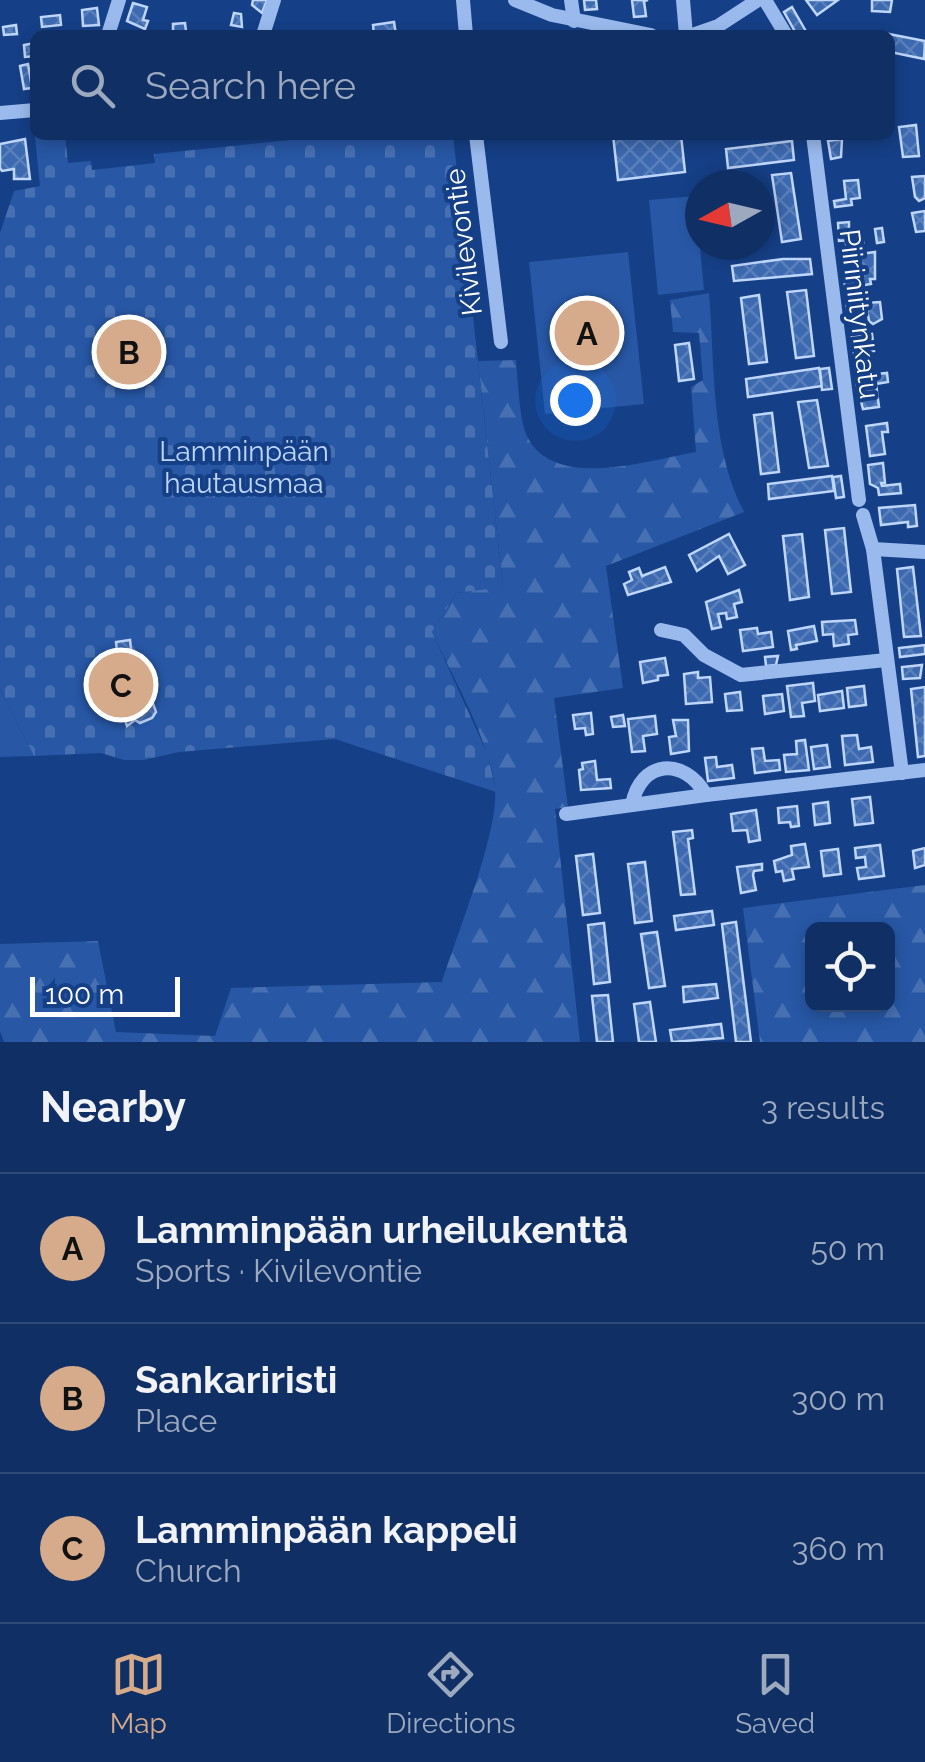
<!DOCTYPE html>
<meta charset="utf-8">
<style>
:root{--surface:#102f64;--page:#19376a;--text:#f1f3f6;--muted:#9ca9bf;--line:#304a78;--accent:#d6ab8b}
body{margin:0;font-family:Raleway,sans-serif;background:var(--page);color:var(--text)}
.controls{position:absolute;right:30px;bottom:30px;display:grid;overflow:hidden;border-radius:15px;box-shadow:0 5px 15px #0003}
.controls button{width:90px;height:90px;display:grid;place-items:center;padding:0;border:0;border-bottom:2px solid var(--line);background:var(--surface);color:var(--text);font:50px sans-serif}
.compass{position:absolute;left:685px;top:170px;width:90px;height:90px;border-radius:50%;background:var(--surface);box-shadow:0 5px 15px #0003;rotate:262deg}
.scale{position:absolute;left:30px;bottom:25px;width:150px;box-sizing:border-box;padding-left:10px;border:5px solid #fff;border-top:0;font-size:28px;line-height:35px;white-space:nowrap;color:#fff;-webkit-text-stroke:8px #153f86;paint-order:stroke}
.you{position:absolute;left:575px;top:400px;width:35px;height:35px;margin:-25px;border:8px solid #fff;border-radius:50%;background:#1a73e8;box-shadow:0 0 0 15px #1a73e833}
.badge{display:grid;place-items:center;width:65px;height:65px;border-radius:50%;background:var(--accent);color:#111;font-size:32px;font-weight:700}
.pin{position:absolute;translate:-50% -50%;border:5px solid #fff;box-shadow:0 2px 10px #0006}
.list{margin:0;padding:0;list-style:none}
h2{display:flex;justify-content:space-between;align-items:center;height:130px;margin:0;padding:0 40px;font-size:42px}
h2 small{font-size:32px;font-weight:400;color:var(--muted)}
.list li{display:grid;grid-template-columns:65px 1fr auto;gap:30px;align-items:center;box-sizing:border-box;height:150px;padding:0 40px;border-top:2px solid var(--line)}
.list b{display:block;font-size:38px;white-space:nowrap}
.list p{margin:0;font-size:32px;white-space:nowrap;color:var(--muted)}
.list em{font-size:32px;font-style:normal;color:var(--muted)}
.icon{flex:none;width:55px;height:55px;fill:none;stroke:currentColor;stroke-width:2;stroke-linecap:round;stroke-linejoin:round}
.map{position:relative;flex:none;width:925px;height:1042px;overflow:hidden}
.search{position:absolute;background:var(--surface);box-shadow:0 5px 15px #0003;left:30px;right:30px;top:30px;height:110px;display:flex;align-items:center;gap:25px;box-sizing:border-box;padding:0 35px;border-radius:15px;color:var(--muted);font-size:38px}
.sheet{height:580px;background:var(--surface)}
nav{display:flex;justify-content:space-around;align-items:center;box-sizing:border-box;height:140px;border-top:2px solid var(--line);background:var(--surface);font-size:28px;color:var(--muted)}
nav a{display:grid;justify-items:center;gap:5px}
nav .on{color:var(--accent)}
.map>svg:first-child{display:block}
.grass{fill:#2757a5}
.forest{fill:url(#forest-firs);fill-rule:evenodd}
.cemetery{fill:url(#cemetery-stones)}
.building{fill:url(#building-cross-hatch);stroke:#bfd6fb;stroke-width:2.5}
.lines{fill:none;stroke-linecap:round;stroke-linejoin:round}
.minor{stroke:#9abaee;stroke-width:14}
.labels{text-anchor:middle;stroke-width:8;stroke-linejoin:round;paint-order:stroke}
.street-label{font-size:28px;fill:#fff;stroke:#153f86}
.park-label{font-size:28px;fill:#bfd6fb;stroke:#153f86}
</style>
<div class="map">
<svg width="925" height="1042" viewBox="0 0 925 1042">
<defs>
<pattern id="forest-firs" width="22" height="20" patternUnits="userSpaceOnUse" patternTransform="scale(2.5)"><rect width="22" height="20" fill="#2757a5"/><path d="M5 1l3.5 6h-7zM16 11l3.5 6h-7z" fill="#4770b2"/></pattern>
<pattern id="cemetery-stones" width="16" height="16" patternUnits="userSpaceOnUse" patternTransform="scale(2.5)"><rect width="16" height="16" fill="#2757a5"/><path d="M2 7V4a2 2 0 0 1 4 0v3zM10 15v-3a2 2 0 0 1 4 0v3z" fill="#4770b2"/></pattern>
<pattern id="building-cross-hatch" width="8" height="8" patternUnits="userSpaceOnUse" patternTransform="scale(2.5)"><rect width="8" height="8" fill="#3d69b0"/><path d="M0 0l8 8M0 8l8-8" fill="none" stroke="#5a80bc"/></pattern>
</defs>
<rect width="100%" height="100%" fill="#153f86"/>
<g class="grass">
<polygon points="695,196 704,290 658,295 649,200"/>
<polygon points="628,252 644,404 545,414 529,262"/>
<polygon points="0,689 34,756 0,757"/>
</g>
<g class="forest">
<path d="M709 293C715 364 710 447 744 512L606 566 623 688 554 698 568 807 555 809 580 1042H4L0 1031V944L98 941 116 1032 215 1036 231 988 442 982C456 937 499 832 495 789 491 743 452 676 432 632L456 593 503 586 478 361 516 360C518 379 519 422 528 438 556 491 649 460 696 452L691 387 703 380 699 333 673 332 670 300Z"/>
<path d="M925 885V1042H760L743 908ZM888 929V1004H812V929Z"/>
</g>
<polygon class="cemetery" points="34,127 35,135 65,135 68,163 91,161 92,170 155,163 154,154 338,135 453,135 503,587 456,593 432,632 488,755 496,792 335,739 179,752 144,760 124,760 101,753 34,756 0,689 0,233 14,191 40,186"/>
<g class="building">
<polygon points="253,0 267,0 262,13 252,5"/>
<polygon points="584,0 596,0 597,9 585,10"/>
<polygon points="632,0 648,0 644,1 646,16 634,17"/>
<polygon points="806,0 838,0 817,15"/>
<polygon points="872,0 892,0 890,12 872,11"/>
<polygon points="133,3 147,7 143,20 148,21 145,29 127,21"/>
<polygon points="792,7 807,33 804,35 797,35 784,12"/>
<polygon points="97,8 99,25 83,26 82,10"/>
<polygon points="234,13 241,14 242,27 231,25"/>
<polygon points="60,15 61,25 42,27 41,17"/>
<polygon points="394,22 396,35 374,35 373,25"/>
<polygon points="185,23 186,31 173,32 173,24"/>
<polygon points="16,25 17,34 4,35 3,27"/>
<polygon points="889,34 925,41 924,59 890,52"/>
<polygon points="35,43 35,56 25,57 24,45"/>
<polygon points="28,64 32,88 24,89 20,66"/>
<polygon points="916,125 919,156 903,157 899,127"/>
<polygon points="613,135 681,135 685,172 618,180"/>
<polygon points="25,139 30,179 14,179 14,169 2,171 0,168 0,144"/>
<polygon points="842,139 841,157 831,159 828,141"/>
<polygon points="792,141 794,160 728,168 726,149"/>
<polygon points="791,173 801,239 782,242 772,175"/>
<polygon points="925,176 925,198 919,201 915,197 912,177"/>
<polygon points="746,178 747,185 728,185 727,181"/>
<polygon points="858,180 860,198 851,199 852,205 835,207 834,201 846,199 844,181"/>
<polygon points="925,211 925,231 916,232 912,213"/>
<polygon points="849,222 849,240 839,241 838,223"/>
<polygon points="882,228 884,242 877,243 875,229"/>
<polygon points="863,241 864,251 847,253 846,243"/>
<polygon points="875,252 875,279 870,279 871,284 845,288 844,275 854,274 852,255"/>
<polygon points="783,259 810,259 812,274 734,281 732,266"/>
<polygon points="806,290 814,356 796,358 787,292"/>
<polygon points="861,293 862,307 847,309 846,294"/>
<polygon points="759,295 767,362 749,364 741,298"/>
<polygon points="880,302 882,319 873,324 869,321 866,303"/>
<polygon points="872,334 874,351 866,352 867,360 855,362 852,337"/>
<polygon points="689,343 694,379 679,381 675,345"/>
<polygon points="819,368 822,386 748,397 746,379"/>
<polygon points="829,368 832,389 822,390 820,369"/>
<polygon points="887,373 888,382 876,384 879,407 863,409 856,382 860,382 859,376"/>
<polygon points="817,400 828,466 809,468 798,402"/>
<polygon points="772,413 779,472 761,474 754,415"/>
<polygon points="887,423 888,432 882,432 885,454 870,456 866,426"/>
<polygon points="883,463 885,483 881,483 882,486 900,484 901,493 879,495 878,488 870,484 868,465"/>
<polygon points="832,476 834,491 769,499 768,484"/>
<polygon points="841,476 844,497 836,498 833,477"/>
<polygon points="915,505 917,526 908,527 908,522 881,525 879,508"/>
<polygon points="844,528 851,592 832,594 825,530"/>
<polygon points="729,534 745,565 728,574 719,556 697,571 689,555"/>
<polygon points="802,534 809,597 790,600 783,536"/>
<polygon points="665,567 671,582 628,595 624,584 632,580 629,572 639,568 642,576"/>
<polygon points="913,567 921,636 904,637 897,569"/>
<polygon points="739,590 742,602 734,604 737,617 727,619 726,613 718,614 721,627 712,629 706,602"/>
<polygon points="855,620 857,634 848,635 849,644 834,646 833,634 823,635 822,622"/>
<polygon points="814,626 817,641 796,645 797,649 791,650 788,631"/>
<polygon points="757,628 758,634 771,632 773,647 743,651 740,630"/>
<polygon points="130,640 131,649 127,650 130,673 144,693 149,692 156,712 152,718 140,723 135,720 127,726 121,708 114,713 99,694 100,689 107,688 99,683 97,665 118,662 116,642"/>
<polygon points="925,645 925,654 900,657 899,648"/>
<polygon points="778,656 776,665 766,666 765,657"/>
<polygon points="665,658 668,675 658,676 658,680 643,683 640,662"/>
<polygon points="922,665 920,678 903,679 902,667"/>
<polygon points="698,672 698,678 710,677 712,702 686,704 684,674"/>
<polygon points="813,683 815,701 802,703 804,716 791,717 787,686"/>
<polygon points="864,686 866,705 849,707 847,688"/>
<polygon points="925,687 925,756 918,757 911,689"/>
<polygon points="842,691 844,708 820,711 818,695"/>
<polygon points="740,692 742,710 727,711 725,694"/>
<polygon points="782,694 784,711 765,714 763,696"/>
<polygon points="591,713 593,734 586,735 585,728 575,729 573,715"/>
<polygon points="623,715 625,726 613,727 611,717"/>
<polygon points="655,716 657,734 643,736 645,751 632,752 628,719"/>
<polygon points="673,720 688,720 689,751 671,754 669,737 676,736"/>
<polygon points="857,735 859,749 871,747 873,762 845,765 842,736"/>
<polygon points="805,740 809,770 786,772 784,755 797,754 796,741"/>
<polygon points="827,745 830,767 814,769 811,747"/>
<polygon points="763,748 765,761 779,760 780,770 755,773 752,749"/>
<polygon points="716,757 717,767 732,765 734,778 708,781 705,758"/>
<polygon points="595,761 597,780 610,779 611,788 581,790 579,770 583,769 582,763"/>
<polygon points="870,797 873,823 855,825 852,799"/>
<polygon points="828,802 830,823 815,825 813,804"/>
<polygon points="797,806 799,826 791,827 790,822 779,823 778,808"/>
<polygon points="756,810 760,840 749,842 747,830 733,831 731,814"/>
<polygon points="692,830 693,838 688,839 695,894 681,895 673,832"/>
<polygon points="805,844 809,867 792,869 794,879 784,881 782,871 776,872 774,861 792,855 791,846"/>
<polygon points="880,845 884,876 859,879 857,868 866,867 865,857 856,858 855,848"/>
<polygon points="925,848 925,865 915,868 913,851"/>
<polygon points="838,849 841,874 824,876 821,851"/>
<polygon points="593,854 600,913 583,915 576,856"/>
<polygon points="645,862 652,921 635,923 628,864"/>
<polygon points="762,864 762,870 754,871 753,875 756,890 741,893 737,867"/>
<polygon points="712,911 714,925 676,930 674,916"/>
<polygon points="736,922 751,1042 736,1042 722,924"/>
<polygon points="604,923 610,982 594,984 588,925"/>
<polygon points="657,932 665,986 649,988 641,934"/>
<polygon points="716,984 718,998 684,1002 683,987"/>
<polygon points="608,995 613,1042 597,1042 592,996"/>
<polygon points="650,1002 656,1042 639,1042 634,1004"/>
<polygon points="721,1024 723,1038 672,1042 670,1030"/>
</g>
<g class="lines">
<g class="minor">
<polyline points="463,0 466,35"/>
<polyline points="515,0 552,15 651,35"/>
<polyline points="571,0 574,21"/>
<polyline points="683,0 686,35"/>
<polyline points="765,0 786,35"/>
<polyline points="108,35 119,0"/>
<polyline points="263,35 274,0"/>
<polyline points="692,35 718,26 758,0"/>
<polyline points="0,113 35,110"/>
<polyline points="476,135 501,342"/>
<polyline points="813,135 859,500"/>
<polyline points="863,515 873,549 902,773"/>
<polyline points="873,549 925,552"/>
<polyline points="661,630 684,635 704,655 741,675 886,660"/>
<path d="M632 805C640 760 684 756 706 795"/>
<polyline points="566,814 706,795 925,770"/>
</g>
</g>
<g class="labels">
<g class="street-label">
<text transform="translate(463 242) rotate(-97)" y="10">Kivilevontie</text>
<text transform="translate(860 314) rotate(83)" y="10">Piiriniitynkatu</text>
</g>
<g class="park-label">
<text x="244" y="461">Lamminpään<tspan x="244" dy="32">hautausmaa</tspan></text>
</g>
</g>
</svg>
<div class="controls">
<button><svg class="icon" aria-label="locate" viewBox="0 0 24 24"><circle cx="12" cy="12" r="6"/><path d="M12 2v4M12 18v4M2 12h4M18 12h4"/></svg></button>
</div>
<svg class="compass" viewBox="-18 -18 36 36"><path d="M0-13l5 13h-10z" fill="#e53935"/><path d="M0 13l5-13h-10z" fill="#9ca9bf"/></svg>
<div class="scale">100 m</div>
<div class="you"></div>
<div class="pin badge" style="left:587px;top:333px">A</div>
<div class="pin badge" style="left:129px;top:352px">B</div>
<div class="pin badge" style="left:121px;top:685px">C</div>
<div class="search"><svg class="icon" aria-label="search" viewBox="0 0 24 24"><circle cx="10" cy="10" r="6"/><path d="M15 15l6 6"/></svg>Search here</div>
</div>
<section class="sheet">
<h2>Nearby<small>3 results</small></h2>
<ul class="list">
<li><span class="badge">A</span><div><b>Lamminpään urheilukenttä</b><p>Sports · Kivilevontie</p></div><em>50 m</em></li>
<li><span class="badge">B</span><div><b>Sankariristi</b><p>Place</p></div><em>300 m</em></li>
<li><span class="badge">C</span><div><b>Lamminpään kappeli</b><p>Church</p></div><em>360 m</em></li>
</ul>
</section>
<nav>
<a class="on"><svg class="icon" aria-label="map" viewBox="0 0 24 24"><path d="M3 6l6-2 6 2 6-2v14l-6 2-6-2-6 2zM9 4v14M15 6v14"/></svg>Map</a>
<a><svg class="icon" aria-label="directions" viewBox="0 0 24 24"><path d="M12 3l9 9-9 9-9-9zM9 14v-3h6M13 9l2 2-2 2"/></svg>Directions</a>
<a><svg class="icon" aria-label="saved" viewBox="0 0 24 24"><path d="M7 4h10v16l-5-4-5 4z"/></svg>Saved</a>
</nav>
